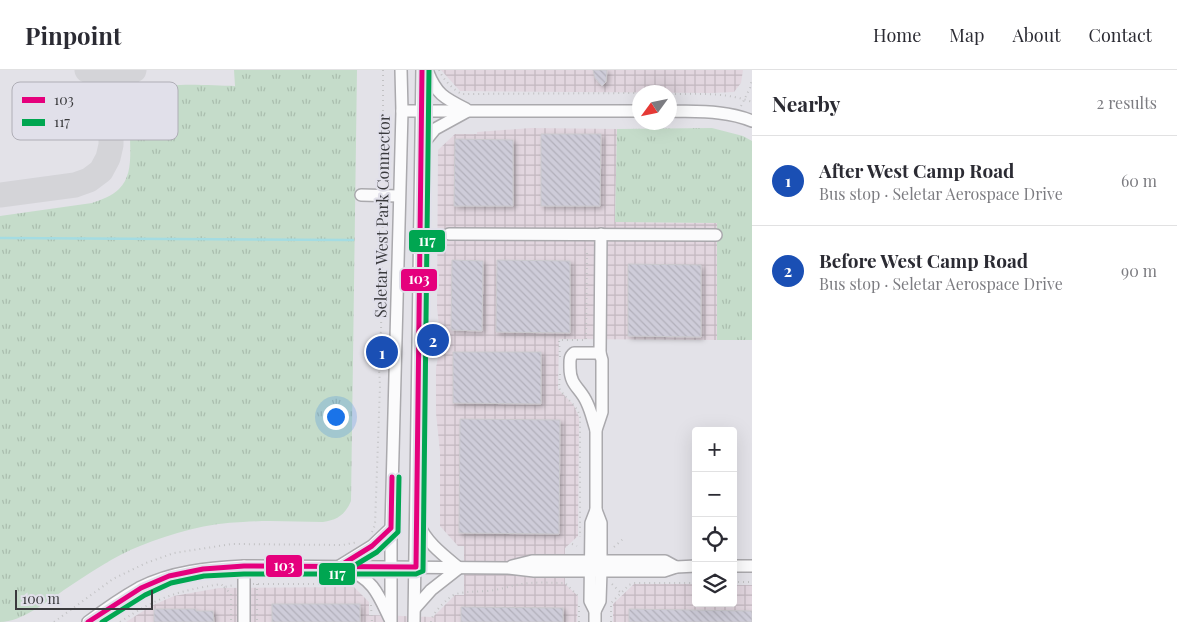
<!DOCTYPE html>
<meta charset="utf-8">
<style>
:root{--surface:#fff;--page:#f2f2f3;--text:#2b2b33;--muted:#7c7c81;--line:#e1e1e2;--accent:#0b8043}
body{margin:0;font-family:"Playfair Display",serif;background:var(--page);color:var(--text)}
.controls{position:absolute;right:15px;bottom:15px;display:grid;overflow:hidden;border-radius:5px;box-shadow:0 5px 20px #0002}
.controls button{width:45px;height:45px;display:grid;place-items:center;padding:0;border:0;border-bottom:1px solid var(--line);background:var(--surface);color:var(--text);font:25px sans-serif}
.compass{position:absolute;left:632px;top:15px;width:45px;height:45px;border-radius:50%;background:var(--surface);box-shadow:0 5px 20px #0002;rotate:237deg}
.scale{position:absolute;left:15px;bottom:12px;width:138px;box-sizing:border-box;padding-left:5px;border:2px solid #3a3a3d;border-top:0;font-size:14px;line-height:18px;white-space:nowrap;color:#3a3a3d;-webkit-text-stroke:4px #e1e0ea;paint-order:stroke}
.you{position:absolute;left:335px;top:346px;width:18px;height:18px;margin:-12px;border:4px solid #fff;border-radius:50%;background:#1a73e8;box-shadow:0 0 0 8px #1a73e833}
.badge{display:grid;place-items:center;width:32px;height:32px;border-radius:50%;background:var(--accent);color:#fff;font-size:16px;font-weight:700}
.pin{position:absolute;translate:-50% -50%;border:2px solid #fff;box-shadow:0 1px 5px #0006}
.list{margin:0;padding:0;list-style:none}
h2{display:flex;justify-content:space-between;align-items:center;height:65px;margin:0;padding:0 20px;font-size:21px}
h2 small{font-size:16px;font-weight:400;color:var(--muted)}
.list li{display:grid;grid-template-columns:32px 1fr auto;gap:15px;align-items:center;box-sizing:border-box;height:90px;padding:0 20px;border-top:1px solid var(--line)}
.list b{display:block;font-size:19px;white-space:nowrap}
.list p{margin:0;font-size:16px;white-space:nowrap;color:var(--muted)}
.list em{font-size:16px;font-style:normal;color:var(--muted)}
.icon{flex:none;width:28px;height:28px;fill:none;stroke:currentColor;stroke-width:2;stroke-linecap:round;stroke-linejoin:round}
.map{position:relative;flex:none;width:752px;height:552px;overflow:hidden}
header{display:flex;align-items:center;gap:30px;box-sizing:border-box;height:70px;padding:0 25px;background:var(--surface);border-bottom:1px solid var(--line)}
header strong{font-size:24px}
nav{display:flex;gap:28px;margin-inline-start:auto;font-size:18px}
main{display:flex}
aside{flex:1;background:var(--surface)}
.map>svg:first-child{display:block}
.industrial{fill:url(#industrial-grid)}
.grass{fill:url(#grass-tufts)}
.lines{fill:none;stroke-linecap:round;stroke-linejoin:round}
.stream{stroke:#a4dce2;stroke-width:2.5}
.taxiway{stroke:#d4d4d8;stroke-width:25}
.building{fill:url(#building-back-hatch);stroke:#cac9cd;filter:url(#shadow)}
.minor-casing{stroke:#aaa9ad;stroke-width:14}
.path{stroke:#c2c2c4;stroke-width:2;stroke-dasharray:1 4;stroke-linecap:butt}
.minor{stroke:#fbfbfc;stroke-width:11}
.bus-1-casing{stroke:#e1e0ea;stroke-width:9}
.bus-2-casing{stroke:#e1e0ea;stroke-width:9}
.bus-1{stroke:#e5007d;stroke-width:5}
.bus-2{stroke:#00a651;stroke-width:5}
.labels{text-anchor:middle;stroke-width:4.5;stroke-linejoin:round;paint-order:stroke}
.street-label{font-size:16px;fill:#3a3a3d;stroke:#e1e0ea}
.key{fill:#e1e0ea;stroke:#afaeb6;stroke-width:1}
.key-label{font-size:14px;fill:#3a3a3d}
.line-badge{stroke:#e1e0ea;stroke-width:2}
.badge-label{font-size:14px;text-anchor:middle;font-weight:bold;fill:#fff}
</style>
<header>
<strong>Pinpoint</strong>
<nav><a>Home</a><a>Map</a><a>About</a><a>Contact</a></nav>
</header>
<main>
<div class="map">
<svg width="752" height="552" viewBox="0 0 752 552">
<defs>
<pattern id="industrial-grid" width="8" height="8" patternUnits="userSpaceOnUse" patternTransform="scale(1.25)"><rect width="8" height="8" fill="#e2d6df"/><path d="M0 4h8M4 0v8" fill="none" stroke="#c3b8c0"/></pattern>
<pattern id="grass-tufts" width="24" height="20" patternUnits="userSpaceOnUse" patternTransform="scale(1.25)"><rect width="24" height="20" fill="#c5dcca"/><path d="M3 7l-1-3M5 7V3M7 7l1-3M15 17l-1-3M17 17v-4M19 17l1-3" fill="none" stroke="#aabeae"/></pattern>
<pattern id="building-back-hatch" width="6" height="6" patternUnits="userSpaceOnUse" patternTransform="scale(1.25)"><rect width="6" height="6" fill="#ceccd9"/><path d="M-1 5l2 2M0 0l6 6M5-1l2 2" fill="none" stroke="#b2b0bb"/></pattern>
<filter id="shadow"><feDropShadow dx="2.5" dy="2.5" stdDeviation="2.5" flood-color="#0004"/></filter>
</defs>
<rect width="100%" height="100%" fill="#e3e2e8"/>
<g class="industrial">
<polygon points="441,0 743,0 741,13 734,22 712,23 460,21"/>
<polygon points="531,58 617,59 615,152 718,153 717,270 559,269 558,319 573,334 579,347 578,466 565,478 565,514 578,526 577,552 126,552 151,536 174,526 219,518 354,517 369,532 369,545 433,547 455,525 464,525 464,476 458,476 440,456 440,382 436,343 436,298 439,282 439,255 437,238 438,80 455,64 477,64 477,62"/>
<polygon points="634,514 696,514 696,533 733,533 733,515 752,515 752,552 613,552 613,534"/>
</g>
<g class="grass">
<path d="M234 0H357L351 431C345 445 337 450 323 452 297 452 270 450 243 452 208 453 172 463 140 476 114 486 90 503 67 518 49 530 22 552 0 552V146L92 133C101 130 112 126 119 119 146 93 110 34 153 19 174 12 212 16 235 16Z"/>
<polygon points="712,58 743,66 752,71 752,270 717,270 717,153 615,152 617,59"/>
</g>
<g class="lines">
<polyline class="stream" points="0,168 353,170"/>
<g class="taxiway">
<path d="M87 0C101 7 105 17 111 30"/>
<path d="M111 30C116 17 122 7 134 0"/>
<polyline points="0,125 75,115 89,110 101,101 108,88 111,75 111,0"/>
</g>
</g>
<g class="building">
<polygon points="593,0 607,0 606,12 602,16 595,8"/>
<polygon points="541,64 601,64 600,136 541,136"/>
<polygon points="455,69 513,70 513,136 454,136"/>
<polygon points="452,190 483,191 482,261 451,260"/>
<polygon points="497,190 570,191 570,263 496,262"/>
<polygon points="628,194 701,195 701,267 628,266"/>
<polygon points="453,282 541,282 541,334 453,333"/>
<polygon points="460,349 560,350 559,464 459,463"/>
<rect x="272" y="534" width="88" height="18"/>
<polygon points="461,537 563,538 563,552 461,552"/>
<polygon points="154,539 196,539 196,541 213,541 214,552 154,552"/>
<polygon points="629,539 752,541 752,552 629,552"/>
</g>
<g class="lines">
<defs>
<g id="minor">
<path d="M427 0C436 24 444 28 466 39"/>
<polyline points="402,41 640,41"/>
<path d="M670 41C697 42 726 40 752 51"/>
<polyline points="422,75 435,59 466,42"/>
<polyline points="361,125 399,126"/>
<polyline points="449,164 716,165"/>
<path d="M596 360C593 351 591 341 587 333 581 318 570 316 570 298 570 291 569 287 574 283H600"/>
<path d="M418 453C427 473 442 484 459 498"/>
<polyline points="512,496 532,491 665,491 676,497"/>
<polyline points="733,496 752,496"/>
<polyline points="338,497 372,476 391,458"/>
<path d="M347 500C373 508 379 526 390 549"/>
<polyline points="415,538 431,520 459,498"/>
<polyline points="595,541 600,531 601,501 601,453 596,440"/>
<path d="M88 552C104 540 121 528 139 518 172 501 208 498 244 496L508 498 534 501H664L676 497 696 496"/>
<polyline points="244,552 244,496"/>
<polyline points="391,552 391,458 402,41 401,0"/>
<polyline points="414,552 422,0"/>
<polyline points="595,552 595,541 590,531 591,453 596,440 596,360 602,342 602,290 600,283 601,164"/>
</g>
</defs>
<use href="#minor" class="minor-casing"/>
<g class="path">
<polyline points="383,0 383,115"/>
<path d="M439 0C443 9 453 20 462 24L640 23"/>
<path d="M670 24C697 24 726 22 752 32"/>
<polyline points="741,36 750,18 752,9"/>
<polyline points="560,287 559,270 586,270 587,181 582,176"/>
<path d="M560 304 559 318C565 329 577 334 580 347V467"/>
<polyline points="372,462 375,455 380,316 378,280 381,261 383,135"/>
<polyline points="572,474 577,476"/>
<polyline points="614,477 623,469"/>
<polyline points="733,512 752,512"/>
<polyline points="253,514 353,514"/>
<polyline points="257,514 257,552"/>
<polyline points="612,514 621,523"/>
<polyline points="224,517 231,524 231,552"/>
<polyline points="371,535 372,552"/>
<polyline points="54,552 113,509 146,493 174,483 232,474 343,475 358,472"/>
<path d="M120 552C157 527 178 521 221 514L224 517 234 515"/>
<path d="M431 552C431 544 449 526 456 524 467 521 476 522 487 521 501 520 515 514 530 513 541 512 553 513 565 513L579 527"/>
<polyline points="579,552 579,532"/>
<polyline points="611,552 611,533 629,515 634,513 696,513"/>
</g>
<use href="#minor" class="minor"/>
<defs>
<g id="bus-1">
<polyline points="338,497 372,476 391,458 392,407"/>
<polyline points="88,552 141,518 169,506 203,499 244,496 416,497 422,0"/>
</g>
<g id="bus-2">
<polyline points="342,503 377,482 398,462 399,407"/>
<polyline points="102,552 145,525 171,513 204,506 244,504 416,504 423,501 429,0"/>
</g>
</defs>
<use href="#bus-1" class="bus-1-casing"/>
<use href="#bus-2" class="bus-2-casing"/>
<use href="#bus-1" class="bus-1"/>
<use href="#bus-2" class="bus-2"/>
</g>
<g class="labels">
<g class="street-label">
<text transform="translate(382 146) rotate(-89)" y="6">Seletar West Park Connector</text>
</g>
</g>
<rect x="12" y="12" width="166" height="58" rx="8" class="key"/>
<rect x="22" y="27" width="23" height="6" fill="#e5007d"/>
<rect x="22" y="49" width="23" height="7" fill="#00a651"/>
<g class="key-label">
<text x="54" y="35">103</text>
<text x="54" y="57">117</text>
</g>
<g class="line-badge">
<rect x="408" y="159" width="38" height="24" rx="5" fill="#00a651"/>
<rect x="400" y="198" width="38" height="24" rx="5" fill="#e5007d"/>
<rect x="265" y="484" width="38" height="24" rx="5" fill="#e5007d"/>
<rect x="318" y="492" width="38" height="24" rx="5" fill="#00a651"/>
</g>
<g class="badge-label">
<text x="427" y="176">117</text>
<text x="419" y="214">103</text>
<text x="284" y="501">103</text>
<text x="337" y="509">117</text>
</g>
</svg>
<div class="controls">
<button>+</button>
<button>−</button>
<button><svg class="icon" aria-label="locate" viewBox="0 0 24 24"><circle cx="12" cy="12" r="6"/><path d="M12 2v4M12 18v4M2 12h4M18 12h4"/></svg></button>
<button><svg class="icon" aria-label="layers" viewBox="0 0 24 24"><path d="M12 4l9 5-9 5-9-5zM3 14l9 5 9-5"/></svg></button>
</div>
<svg class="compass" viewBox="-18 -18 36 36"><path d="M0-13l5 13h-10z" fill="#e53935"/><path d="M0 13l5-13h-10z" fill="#7c7c81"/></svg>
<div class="scale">100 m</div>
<div class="you"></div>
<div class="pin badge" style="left:382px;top:282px;background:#1a4fb4">1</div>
<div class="pin badge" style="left:433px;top:270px;background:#1a4fb4">2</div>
</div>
<aside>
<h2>Nearby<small>2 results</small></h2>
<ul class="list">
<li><span class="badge" style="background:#1a4fb4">1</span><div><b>After West Camp Road</b><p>Bus stop · Seletar Aerospace Drive</p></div><em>60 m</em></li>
<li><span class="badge" style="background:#1a4fb4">2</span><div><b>Before West Camp Road</b><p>Bus stop · Seletar Aerospace Drive</p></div><em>90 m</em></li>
</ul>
</aside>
</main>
